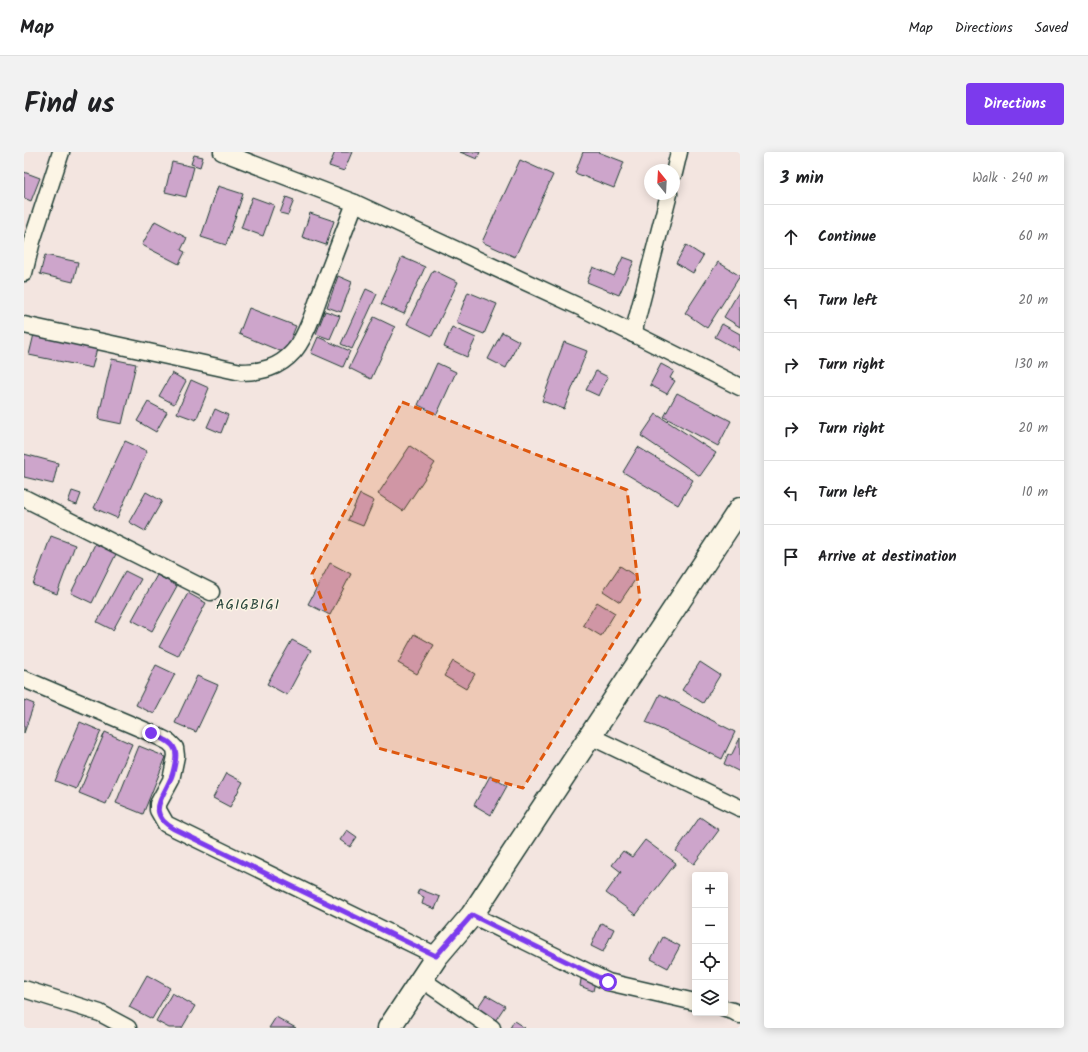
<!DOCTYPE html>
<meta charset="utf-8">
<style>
:root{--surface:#fff;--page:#f2f2f2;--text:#202124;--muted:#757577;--line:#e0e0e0;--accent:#7c3aed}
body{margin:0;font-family:Kalam,sans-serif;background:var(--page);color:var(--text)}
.controls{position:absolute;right:12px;bottom:12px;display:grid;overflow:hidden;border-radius:4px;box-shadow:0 2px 10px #0003}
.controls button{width:36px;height:36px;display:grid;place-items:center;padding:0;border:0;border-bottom:1px solid var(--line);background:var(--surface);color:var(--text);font:20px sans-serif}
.compass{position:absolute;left:620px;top:12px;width:36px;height:36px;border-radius:50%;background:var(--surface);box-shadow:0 2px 10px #0003;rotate:342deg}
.stop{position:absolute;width:12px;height:12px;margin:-9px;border:3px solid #7c3aed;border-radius:50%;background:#fff}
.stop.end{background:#7c3aed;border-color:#fff;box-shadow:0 1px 4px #0008}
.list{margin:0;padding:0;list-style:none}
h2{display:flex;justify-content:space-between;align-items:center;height:52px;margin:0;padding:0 16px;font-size:17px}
h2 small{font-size:13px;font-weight:400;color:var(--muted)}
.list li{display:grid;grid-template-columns:26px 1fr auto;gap:12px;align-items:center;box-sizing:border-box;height:64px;padding:0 16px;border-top:1px solid var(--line)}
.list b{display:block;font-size:15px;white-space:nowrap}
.list em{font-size:13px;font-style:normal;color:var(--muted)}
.icon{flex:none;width:22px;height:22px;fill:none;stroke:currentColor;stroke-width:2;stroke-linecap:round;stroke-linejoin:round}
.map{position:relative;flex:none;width:716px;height:876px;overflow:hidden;border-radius:4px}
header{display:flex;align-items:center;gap:24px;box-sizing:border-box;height:56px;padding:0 20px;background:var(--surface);border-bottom:1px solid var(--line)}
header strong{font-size:19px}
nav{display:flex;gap:22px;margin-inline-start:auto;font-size:14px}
.intro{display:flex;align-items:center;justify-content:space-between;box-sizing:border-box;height:96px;padding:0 24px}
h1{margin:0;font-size:28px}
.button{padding:10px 18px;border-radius:4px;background:var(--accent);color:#fff;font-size:14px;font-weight:700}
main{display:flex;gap:24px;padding:0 24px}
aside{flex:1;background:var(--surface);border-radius:4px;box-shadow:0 2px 10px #0003}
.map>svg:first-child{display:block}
.building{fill:#cda5cb;stroke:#1f3d34}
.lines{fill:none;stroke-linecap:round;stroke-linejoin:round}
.street-casing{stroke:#1f3d34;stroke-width:19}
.secondary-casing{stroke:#1f3d34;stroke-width:25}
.street{stroke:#fcf5e5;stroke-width:16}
.secondary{stroke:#fcf5e5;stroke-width:22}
.route{stroke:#7c3aed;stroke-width:5}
.marked{fill:#de580e;fill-opacity:0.2;stroke:#de580e;stroke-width:3;stroke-dasharray:8 5;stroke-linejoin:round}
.labels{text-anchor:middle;stroke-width:3;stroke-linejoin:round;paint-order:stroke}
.quarter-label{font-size:14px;letter-spacing:1px;fill:#1f3d34;stroke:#fcf5e5}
</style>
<header>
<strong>Map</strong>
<nav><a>Map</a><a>Directions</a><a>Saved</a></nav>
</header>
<div class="intro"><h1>Find us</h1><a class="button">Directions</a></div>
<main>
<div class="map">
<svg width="716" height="876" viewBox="0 0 716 876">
<rect width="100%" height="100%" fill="#f3e5e0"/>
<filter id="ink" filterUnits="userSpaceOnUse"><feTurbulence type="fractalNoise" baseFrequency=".025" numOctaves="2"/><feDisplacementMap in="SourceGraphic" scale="8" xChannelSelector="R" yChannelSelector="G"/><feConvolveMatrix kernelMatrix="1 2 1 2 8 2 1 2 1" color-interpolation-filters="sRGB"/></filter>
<g filter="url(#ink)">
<g class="building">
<polygon points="311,0 328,0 320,19 305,14"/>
<polygon points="436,0 456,0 453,7"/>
<polygon points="559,0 574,0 600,10 590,36 551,21"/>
<polygon points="170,3 179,5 176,15 167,12"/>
<polygon points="496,8 529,23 491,105 458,90"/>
<polygon points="148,10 170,15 162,45 141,40"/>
<polygon points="0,20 16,26 7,49 0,46"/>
<polygon points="194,34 219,42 202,93 177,85"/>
<polygon points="228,45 250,53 239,84 217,76"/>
<polygon points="262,45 270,48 264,63 256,61"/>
<polygon points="286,61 310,69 302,93 278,85"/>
<polygon points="131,69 163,86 157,98 161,100 155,112 118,93"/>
<polygon points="662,93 679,104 669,121 652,111"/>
<polygon points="21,103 54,110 49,130 16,122"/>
<polygon points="378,105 401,115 380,162 357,152"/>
<polygon points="599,105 610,109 595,143 563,130 569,115 590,124"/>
<polygon points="694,110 716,124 683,176 661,161"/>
<polygon points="409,118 434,130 408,184 383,172"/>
<polygon points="314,124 328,130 317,160 303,155"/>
<polygon points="342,137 353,142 328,197 317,192"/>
<polygon points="716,138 716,175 700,165"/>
<polygon points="444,140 473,152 460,182 432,171"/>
<polygon points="225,156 272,174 261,201 215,182"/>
<polygon points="301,159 316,164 306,187 292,182"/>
<polygon points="350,165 371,175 347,227 325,216"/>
<polygon points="698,172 716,182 716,199 691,185"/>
<polygon points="428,175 452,186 443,205 420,195"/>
<polygon points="478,180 495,189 482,216 464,207"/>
<polygon points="10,182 73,196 68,216 5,203"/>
<polygon points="294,185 326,199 319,215 287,201"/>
<polygon points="540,190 563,199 540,257 518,249"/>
<polygon points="88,207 112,212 98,272 74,267"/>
<polygon points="413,211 432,220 413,262 394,253"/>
<polygon points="637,212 650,219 646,226 651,229 643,242 626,233"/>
<polygon points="572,219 584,225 575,244 562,238"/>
<polygon points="148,221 162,229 150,252 135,244"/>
<polygon points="167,228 185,236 172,268 153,261"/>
<polygon points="653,241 707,269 694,294 640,265"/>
<polygon points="124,250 143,260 132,280 113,269"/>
<polygon points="191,257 204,263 197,281 183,275"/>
<polygon points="632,262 692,301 676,324 617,284"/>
<polygon points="101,289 123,299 93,366 70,356"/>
<polygon points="386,294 411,311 379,359 354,342"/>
<polygon points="614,295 669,328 654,353 599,320"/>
<polygon points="0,302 34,311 29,332 0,325"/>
<polygon points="48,339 57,342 53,353 44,350"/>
<polygon points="122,340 138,349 121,379 105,370"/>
<polygon points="336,342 350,349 339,374 324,368"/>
<polygon points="27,384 51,393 33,442 9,433"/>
<polygon points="72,390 93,400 68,451 47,441"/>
<polygon points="306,411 327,422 306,463 284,452"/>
<polygon points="596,414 613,425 596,450 579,439"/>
<polygon points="101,419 117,427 89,478 73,470"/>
<polygon points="133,423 153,434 128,479 108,468"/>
<polygon points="164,441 182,451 154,504 135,495"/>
<polygon points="573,450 591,461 577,484 559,473"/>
<polygon points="390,482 410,493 393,522 374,511"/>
<polygon points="268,488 287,498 263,543 243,532"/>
<polygon points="429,509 451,522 442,537 420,524"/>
<polygon points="676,510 696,523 679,551 658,538"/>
<polygon points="132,513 151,522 130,562 112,553"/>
<polygon points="173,524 194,533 172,580 151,571"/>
<polygon points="636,542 711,580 698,607 622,570"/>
<polygon points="0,548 10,552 0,581"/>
<polygon points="56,570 77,579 52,637 31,629"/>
<polygon points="81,580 108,592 82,652 55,641"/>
<polygon points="716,586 716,620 700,612 704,602 707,604"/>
<polygon points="115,594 142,605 119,662 92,651"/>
<polygon points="202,621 219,630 206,655 189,646"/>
<polygon points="466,624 483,634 467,663 450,653"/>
<polygon points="676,665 695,678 670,712 652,699"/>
<polygon points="323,678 333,685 326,695 316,688"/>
<polygon points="621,688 652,711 612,763 582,741 597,720 588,713 599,699 608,705"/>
<polygon points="395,737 416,745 411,757 398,752 400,745 393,742"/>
<polygon points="577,771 590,777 579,800 567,794"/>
<polygon points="639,785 656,794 644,816 627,807"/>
<polygon points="558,821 572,826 569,839 556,834"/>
<polygon points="123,823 146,836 128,867 105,855"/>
<polygon points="148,841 171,854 158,876 145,876 132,869"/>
<polygon points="462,843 481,854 471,869 452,858"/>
<polygon points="252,865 272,876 245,876"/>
<polygon points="490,869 501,876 486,876"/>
</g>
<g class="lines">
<defs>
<g id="street">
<polyline points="198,0 331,51 558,156 716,235"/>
<polyline points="650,21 655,0"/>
<polyline points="0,121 8,89 37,0"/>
<path d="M0 173 217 220C237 220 255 216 269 200 280 189 290 160 295 145 307 114 319 82 331 51"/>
<polyline points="609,182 645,42"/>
<polyline points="0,346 187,440"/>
<polyline points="0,527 127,581 145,590 151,596 152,604 147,628 134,652 134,658 142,672 413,804"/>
<polyline points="566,584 716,656"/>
<polyline points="448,763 584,830 671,850"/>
<polyline points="397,827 468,876"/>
<polyline points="0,837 76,861 104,876"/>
<polyline points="701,857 709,859 716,863"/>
</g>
<polyline id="secondary" points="365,876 413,804 448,763 716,357"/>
</defs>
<use href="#street" class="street-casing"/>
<use href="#secondary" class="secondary-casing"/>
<use href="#street" class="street"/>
<use href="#secondary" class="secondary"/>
</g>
</g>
<g class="lines" filter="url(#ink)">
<path class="route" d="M127 581C134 585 146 588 150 596 153 600 152 606 151 611 150 616 149 623 146 628 137 649 123 661 150 677L412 804 448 763 584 830"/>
</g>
<path class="marked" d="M378 250 603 338 616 448 499 636 354 596 288 422Z"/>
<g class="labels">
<g class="quarter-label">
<text x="224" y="457">AGIGBIGI</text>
</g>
</g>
</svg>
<div class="controls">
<button>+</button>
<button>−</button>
<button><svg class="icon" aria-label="locate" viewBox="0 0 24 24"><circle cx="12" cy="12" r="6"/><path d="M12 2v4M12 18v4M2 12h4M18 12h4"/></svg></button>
<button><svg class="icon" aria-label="layers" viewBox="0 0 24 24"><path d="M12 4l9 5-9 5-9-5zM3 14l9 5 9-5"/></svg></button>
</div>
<svg class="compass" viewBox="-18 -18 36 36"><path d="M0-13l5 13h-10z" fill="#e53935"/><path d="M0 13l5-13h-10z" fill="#757577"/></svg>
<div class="stop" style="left:584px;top:830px"></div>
<div class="stop end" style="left:127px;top:581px"></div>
</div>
<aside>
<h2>3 min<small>Walk · 240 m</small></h2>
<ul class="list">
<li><svg class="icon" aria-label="ahead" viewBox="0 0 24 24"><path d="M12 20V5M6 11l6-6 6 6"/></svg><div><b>Continue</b></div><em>60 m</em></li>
<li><svg class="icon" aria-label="left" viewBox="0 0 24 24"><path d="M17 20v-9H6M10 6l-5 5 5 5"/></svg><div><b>Turn left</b></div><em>20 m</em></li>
<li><svg class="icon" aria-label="right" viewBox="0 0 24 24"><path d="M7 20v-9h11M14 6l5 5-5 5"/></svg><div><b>Turn right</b></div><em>130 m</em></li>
<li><svg class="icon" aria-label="right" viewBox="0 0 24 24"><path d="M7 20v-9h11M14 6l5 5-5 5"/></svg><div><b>Turn right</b></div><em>20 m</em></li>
<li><svg class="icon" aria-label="left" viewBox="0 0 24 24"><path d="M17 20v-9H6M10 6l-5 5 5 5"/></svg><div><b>Turn left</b></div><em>10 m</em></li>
<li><svg class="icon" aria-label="arrive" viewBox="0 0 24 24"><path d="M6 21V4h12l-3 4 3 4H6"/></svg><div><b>Arrive at destination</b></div></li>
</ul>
</aside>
</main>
